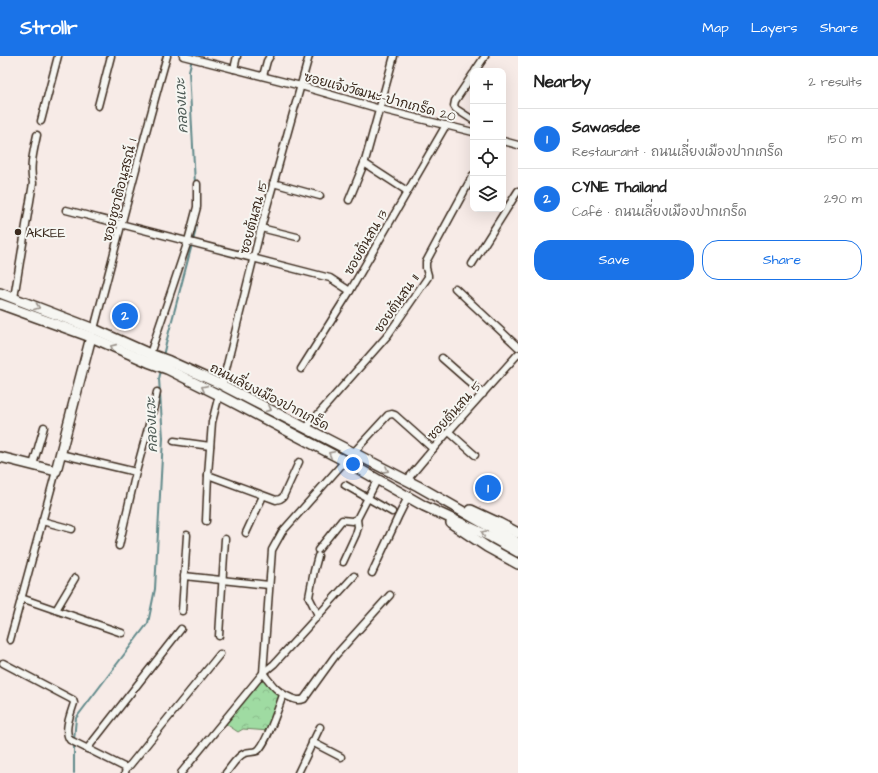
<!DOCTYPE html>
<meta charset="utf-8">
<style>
:root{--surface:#fff;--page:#f6f6f6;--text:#222;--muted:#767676;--line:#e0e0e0;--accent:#1a73e8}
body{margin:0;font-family:"Architects Daughter","Playpen Sans Thai",sans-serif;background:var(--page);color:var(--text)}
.controls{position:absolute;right:12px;top:12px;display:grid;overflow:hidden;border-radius:8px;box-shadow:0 4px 16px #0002}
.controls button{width:36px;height:36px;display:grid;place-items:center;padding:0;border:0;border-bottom:1px solid var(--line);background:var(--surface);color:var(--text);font:20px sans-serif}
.you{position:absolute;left:353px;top:408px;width:14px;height:14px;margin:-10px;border:3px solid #fff;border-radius:50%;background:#1a73e8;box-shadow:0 0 0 6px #1a73e833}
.badge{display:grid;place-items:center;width:26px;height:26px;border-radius:50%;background:var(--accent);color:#fff;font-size:13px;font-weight:700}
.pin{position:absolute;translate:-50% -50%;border:2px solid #fff;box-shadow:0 1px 4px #0006}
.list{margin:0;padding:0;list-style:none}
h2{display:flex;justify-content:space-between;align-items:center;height:52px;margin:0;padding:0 16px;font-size:17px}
h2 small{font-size:13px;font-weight:400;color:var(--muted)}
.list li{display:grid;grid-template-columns:26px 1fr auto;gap:12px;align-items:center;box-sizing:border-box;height:60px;padding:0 16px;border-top:1px solid var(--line)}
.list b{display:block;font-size:15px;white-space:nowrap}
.list p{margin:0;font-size:13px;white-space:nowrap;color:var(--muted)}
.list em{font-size:13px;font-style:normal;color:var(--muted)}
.actions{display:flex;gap:8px;padding:12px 16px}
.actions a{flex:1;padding:9px 0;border:1px solid var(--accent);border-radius:16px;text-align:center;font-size:14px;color:var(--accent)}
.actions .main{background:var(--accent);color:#fff}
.icon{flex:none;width:22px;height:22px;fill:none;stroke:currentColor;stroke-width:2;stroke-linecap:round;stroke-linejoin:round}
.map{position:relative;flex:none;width:518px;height:717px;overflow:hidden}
header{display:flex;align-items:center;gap:24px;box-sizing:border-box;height:56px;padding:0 20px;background:var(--accent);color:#fff}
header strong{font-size:19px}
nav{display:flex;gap:22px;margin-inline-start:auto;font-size:14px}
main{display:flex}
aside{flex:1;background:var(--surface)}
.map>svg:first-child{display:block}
.park{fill:url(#park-crowns);stroke:#6d8260}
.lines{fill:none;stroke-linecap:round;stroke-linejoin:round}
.stream{stroke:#618a8b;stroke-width:2}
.street-casing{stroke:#3b2a1e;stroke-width:9}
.secondary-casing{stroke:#3b2a1e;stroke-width:12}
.street{stroke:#f6f6f2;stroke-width:6}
.secondary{stroke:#f6f6f2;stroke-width:9}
.oneway{stroke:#989088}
.poi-dot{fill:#3b2a1e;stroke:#f6f6f2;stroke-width:1.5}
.labels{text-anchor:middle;stroke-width:4;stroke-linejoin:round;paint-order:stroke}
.street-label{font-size:13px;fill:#3b2a1e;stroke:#f6f6f2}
.poi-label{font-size:13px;fill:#3b2a1e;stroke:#f6f6f2;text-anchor:start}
.water-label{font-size:14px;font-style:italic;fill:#4e5a55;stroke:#f6f6f2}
</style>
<header>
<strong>Strollr</strong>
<nav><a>Map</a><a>Layers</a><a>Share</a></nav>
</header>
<main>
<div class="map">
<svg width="518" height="717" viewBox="0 0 518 717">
<defs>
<pattern id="park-crowns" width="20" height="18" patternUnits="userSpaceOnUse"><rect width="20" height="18" fill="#9fdba2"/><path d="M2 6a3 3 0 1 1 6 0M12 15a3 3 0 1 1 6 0" fill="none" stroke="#8abc8b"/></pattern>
</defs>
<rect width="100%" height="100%" fill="#f7ebe7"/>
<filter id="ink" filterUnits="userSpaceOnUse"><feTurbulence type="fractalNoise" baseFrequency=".025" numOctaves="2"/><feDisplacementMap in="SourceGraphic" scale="8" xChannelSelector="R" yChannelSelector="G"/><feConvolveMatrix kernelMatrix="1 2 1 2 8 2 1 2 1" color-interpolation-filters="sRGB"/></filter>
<g filter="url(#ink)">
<polygon class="park" points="263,617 283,639 269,675 243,673 238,676 223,666"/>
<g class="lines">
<g class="stream">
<polyline points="192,3 189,15 195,128"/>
<polyline points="163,300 166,287 195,177 196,164"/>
<polyline points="74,684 76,662 148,567 155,533 163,382 159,323 161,314"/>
<polyline points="74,717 74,688"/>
</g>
<defs>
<g id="street">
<polyline points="183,0 301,30 380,53 473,76"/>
<polyline points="234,13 237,0"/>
<polyline points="475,15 485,0"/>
<polyline points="473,18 455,45 454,50 456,53 473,64"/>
<polyline points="263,20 267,5 270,0"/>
<polyline points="98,50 111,0"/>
<polyline points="41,65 58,0"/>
<polyline points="503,85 518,89"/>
<polyline points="364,107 407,135"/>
<polyline points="273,127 320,140"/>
<polyline points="349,144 365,105 394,0"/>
<polyline points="66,154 326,221 330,222 350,235"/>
<polyline points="261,172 297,181"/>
<polyline points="472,208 518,135"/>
<polyline points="455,232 518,291"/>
<path d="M14 242 33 127C29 111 34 94 37 79"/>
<path d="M94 273C118 182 141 91 167 0"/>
<polyline points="150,298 188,185 197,151 197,128"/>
<polyline points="442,302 483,338"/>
<polyline points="301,313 350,235 446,69"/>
<polyline points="222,329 261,172 309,0"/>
<polyline points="219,339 212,366 208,419 276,444 280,443 283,441 299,406"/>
<polyline points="306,372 388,279 428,221 428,219 426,212 426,206 473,119"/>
<polyline points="449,376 475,399"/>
<polyline points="174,385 210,390"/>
<polyline points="353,397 388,359 392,358 395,359 433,393"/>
<polyline points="60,398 136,416"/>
<path d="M345 405 282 476 272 494 263 617C272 629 277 636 291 642 296 644 299 645 304 643L335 600 390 539"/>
<polyline points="33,409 44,371"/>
<polyline points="407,424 433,393 518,298"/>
<polyline points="345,429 392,456"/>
<polyline points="42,465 72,473"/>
<polyline points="206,465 208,419"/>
<polyline points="246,477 263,440"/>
<polyline points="119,490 136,416 154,350 157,336"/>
<polyline points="318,494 342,464 352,465 357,463"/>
<polyline points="343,506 356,478 358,471 357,463 377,424"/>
<polyline points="372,517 398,461 408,441"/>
<polyline points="184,520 269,529"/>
<polyline points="21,542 122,577"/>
<polyline points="56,554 75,522"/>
<polyline points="182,555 187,479"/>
<polyline points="318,559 309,541 314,515 318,500"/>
<polyline points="219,580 225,483"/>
<polyline points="10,584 56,415"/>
<path d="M3 607 73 644 74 647C71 657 63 675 70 684L126 712"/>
<polyline points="312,686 341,701"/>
<polyline points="87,693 181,573"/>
<polyline points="125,717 126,712 130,709 220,598"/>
<polyline points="181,717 263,617 274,608 354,520"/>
<path d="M226 717C231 711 237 700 245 697 249 696 254 696 257 695 266 690 279 650 283 639"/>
<polyline points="298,717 320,671"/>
</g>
<g id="secondary">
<polyline points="0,237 94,273 150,298 169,305 222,329 418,430 518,487"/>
<polyline points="0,248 91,281 148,306 167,313 219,339 345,405 424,450 491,481 518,496"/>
<polyline points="0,401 56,415 91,281"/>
<polyline points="471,454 499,467 518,477"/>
<polyline points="451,467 487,491 518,508"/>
</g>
</defs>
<use href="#street" class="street-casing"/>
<use href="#secondary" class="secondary-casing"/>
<use href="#street" class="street"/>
<use href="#secondary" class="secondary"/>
</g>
<defs><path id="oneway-chevron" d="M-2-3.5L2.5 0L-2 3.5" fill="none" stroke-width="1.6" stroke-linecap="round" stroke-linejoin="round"/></defs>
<g class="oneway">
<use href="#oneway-chevron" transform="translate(37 251) rotate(21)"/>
<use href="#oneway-chevron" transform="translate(113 291) rotate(-156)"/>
<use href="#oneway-chevron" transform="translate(204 332) rotate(-154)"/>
<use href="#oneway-chevron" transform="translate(269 353) rotate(27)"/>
<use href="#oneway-chevron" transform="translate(331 398) rotate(-153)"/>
<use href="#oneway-chevron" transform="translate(386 414) rotate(28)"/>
<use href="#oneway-chevron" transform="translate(484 477) rotate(-155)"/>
</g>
</g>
<circle class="poi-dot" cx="18" cy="176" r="4"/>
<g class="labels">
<g class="street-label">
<text transform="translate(380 40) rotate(15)" y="5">ซอยแจ้งวัฒนะ-ปากเกร็ด 20</text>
<text transform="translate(119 134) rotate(-76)" y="5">ซอยชูชาติอนุสรณ์ 1</text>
<text transform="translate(253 161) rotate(-75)" y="5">ซอยต้นสน 15</text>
<text transform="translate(365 186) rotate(-60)" y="5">ซอยต้นสน 13</text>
<text transform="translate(396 247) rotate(-55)" y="5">ซอยต้นสน 11</text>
<text transform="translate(270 340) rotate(27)" y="5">ถนนเลี่ยงเมืองปากเกร็ด</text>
<text transform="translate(454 354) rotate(-48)" y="5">ซอยต้นสน 5</text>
</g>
<g class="poi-label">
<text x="26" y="181">AKKEE</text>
</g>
<g class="water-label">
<text transform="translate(181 50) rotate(-93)" y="5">คลองแวะ</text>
<text transform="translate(151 369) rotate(-92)" y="5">คลองแวะ</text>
</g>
</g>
</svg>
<div class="controls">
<button>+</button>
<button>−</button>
<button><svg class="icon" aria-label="locate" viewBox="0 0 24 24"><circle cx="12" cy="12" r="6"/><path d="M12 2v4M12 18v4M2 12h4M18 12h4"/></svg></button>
<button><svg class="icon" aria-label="layers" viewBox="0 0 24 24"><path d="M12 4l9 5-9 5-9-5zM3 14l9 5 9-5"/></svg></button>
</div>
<div class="you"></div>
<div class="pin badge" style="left:488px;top:432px">1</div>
<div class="pin badge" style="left:125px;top:260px">2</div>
</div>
<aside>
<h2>Nearby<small>2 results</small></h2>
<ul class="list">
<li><span class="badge">1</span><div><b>Sawasdee</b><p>Restaurant · ถนนเลี่ยงเมืองปากเกร็ด</p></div><em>150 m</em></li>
<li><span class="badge">2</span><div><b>CYNE Thailand</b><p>Café · ถนนเลี่ยงเมืองปากเกร็ด</p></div><em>290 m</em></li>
</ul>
<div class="actions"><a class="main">Save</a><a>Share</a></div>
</aside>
</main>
